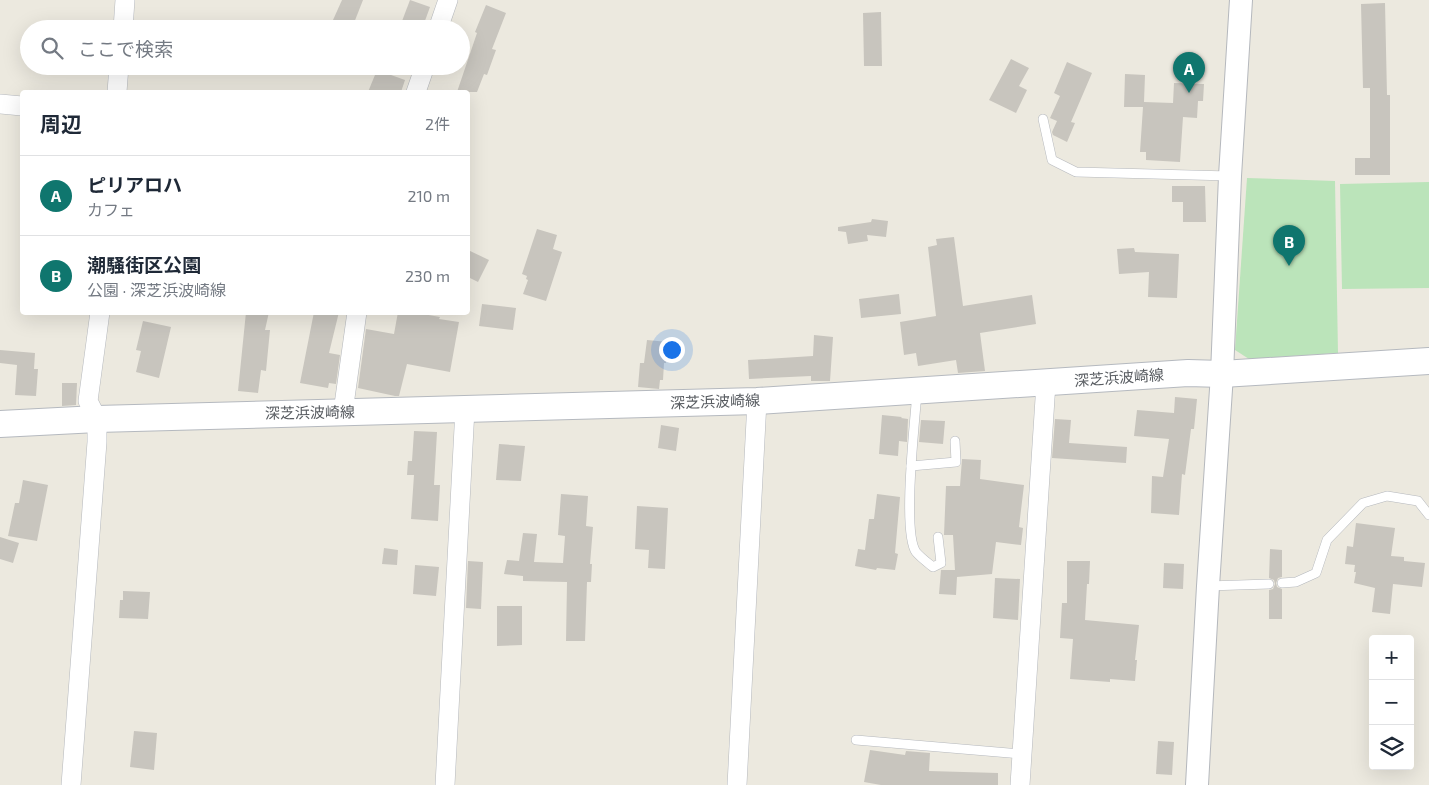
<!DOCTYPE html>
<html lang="ja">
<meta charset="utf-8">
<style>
:root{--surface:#fff;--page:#f6f6f7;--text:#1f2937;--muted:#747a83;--line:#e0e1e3;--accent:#0f766e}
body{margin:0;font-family:"Exo 2","Noto Sans JP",sans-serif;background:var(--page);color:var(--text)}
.controls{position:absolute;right:15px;bottom:15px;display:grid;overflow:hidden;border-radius:5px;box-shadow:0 5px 20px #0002}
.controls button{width:45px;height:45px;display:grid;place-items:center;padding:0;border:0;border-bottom:1px solid var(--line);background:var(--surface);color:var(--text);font:25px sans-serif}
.you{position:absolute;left:671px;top:349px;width:18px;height:18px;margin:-12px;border:4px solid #fff;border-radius:50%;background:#1a73e8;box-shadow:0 0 0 8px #1a73e833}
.badge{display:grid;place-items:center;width:32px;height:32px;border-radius:50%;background:var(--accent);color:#fff;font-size:16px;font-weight:700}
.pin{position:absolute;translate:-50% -41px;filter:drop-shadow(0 1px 2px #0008)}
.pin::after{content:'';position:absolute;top:26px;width:18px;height:15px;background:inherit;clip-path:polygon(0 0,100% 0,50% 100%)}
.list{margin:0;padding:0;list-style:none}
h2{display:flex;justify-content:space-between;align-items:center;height:65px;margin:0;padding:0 20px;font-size:21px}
h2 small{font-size:16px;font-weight:400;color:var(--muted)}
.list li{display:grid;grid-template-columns:32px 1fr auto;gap:15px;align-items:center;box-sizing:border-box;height:80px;padding:0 20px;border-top:1px solid var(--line)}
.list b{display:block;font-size:19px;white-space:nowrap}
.list p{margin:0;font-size:16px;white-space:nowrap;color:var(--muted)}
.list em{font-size:16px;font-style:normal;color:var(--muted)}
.icon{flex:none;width:28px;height:28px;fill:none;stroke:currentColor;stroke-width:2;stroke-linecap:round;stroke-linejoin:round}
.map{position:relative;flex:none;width:1429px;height:785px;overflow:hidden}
.search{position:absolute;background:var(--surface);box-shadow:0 5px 20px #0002;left:20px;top:20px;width:450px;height:55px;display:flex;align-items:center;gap:12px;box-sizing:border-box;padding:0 18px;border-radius:28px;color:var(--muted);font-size:19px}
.panel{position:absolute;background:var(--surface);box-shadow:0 5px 20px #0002;left:20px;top:90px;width:450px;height:225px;border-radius:5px}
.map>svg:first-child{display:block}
.green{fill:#bbe4ba}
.building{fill:#c8c5be}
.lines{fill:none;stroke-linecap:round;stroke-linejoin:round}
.service-casing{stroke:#b5b8bd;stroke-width:10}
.minor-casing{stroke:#b5b8bd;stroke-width:20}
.tertiary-casing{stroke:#b5b8bd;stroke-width:24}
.secondary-casing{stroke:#b5b9bf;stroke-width:28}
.service{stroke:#fff;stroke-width:9}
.minor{stroke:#fff;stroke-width:19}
.tertiary{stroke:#fff;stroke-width:22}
.secondary{stroke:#fff;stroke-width:26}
.labels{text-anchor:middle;stroke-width:4;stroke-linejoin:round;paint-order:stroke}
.street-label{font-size:15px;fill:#585c61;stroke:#fff}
</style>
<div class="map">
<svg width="1429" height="785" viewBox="0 0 1429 785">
<rect width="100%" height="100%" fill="#ece9df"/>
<g class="green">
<polygon points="1247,178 1335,181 1338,353 1249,359 1235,350"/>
<polygon points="1429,182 1429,288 1342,289 1340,184"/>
</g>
<g class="building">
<polygon points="342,0 363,0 352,28 333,20"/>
<polygon points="410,0 430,7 422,29 399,29"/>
<polygon points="1385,3 1387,95 1390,95 1390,175 1355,175 1355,158 1370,158 1370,88 1363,88 1361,4"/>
<polygon points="486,5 506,13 492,49 496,50 487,75 484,74 477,92 457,92 477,33 475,32"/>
<polygon points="881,12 882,66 864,66 863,13"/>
<polygon points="1011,59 1029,68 1019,86 1027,90 1016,113 989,100"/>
<polygon points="1067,62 1092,73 1071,122 1075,123 1067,142 1053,135 1052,132 1057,121 1050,118 1060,96 1054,93"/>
<polygon points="377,70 405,80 401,92 368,92"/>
<polygon points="1125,74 1145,75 1144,102 1173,103 1174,83 1204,84 1203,101 1198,101 1197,118 1183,117 1180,162 1146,160 1146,152 1140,152 1143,107 1124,107"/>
<polygon points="1172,186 1205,186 1206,222 1183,222 1183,202 1172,202"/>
<polygon points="872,219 888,221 886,237 867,235 868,241 848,244 846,232 838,231 838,227 871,222"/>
<polygon points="537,229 557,235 553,249 562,252 546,301 523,294 528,280 526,279 527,276 522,274"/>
<polygon points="954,237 963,306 1032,295 1036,324 980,333 985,371 958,373 956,360 918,366 916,353 904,355 900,322 936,316 928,247 937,245 936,239"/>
<polygon points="1134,248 1135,252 1179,254 1177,298 1148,297 1149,272 1119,274 1117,249"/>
<polygon points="468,250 489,260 478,282 468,277"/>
<polygon points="899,294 901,314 861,318 859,299"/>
<polygon points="482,304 516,308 513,330 479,326"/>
<polygon points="246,312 269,312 265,330 270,330 266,371 261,370 258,393 238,391"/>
<polygon points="314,312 339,312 329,353 340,355 336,384 329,383 328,388 300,383"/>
<polygon points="398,312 424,312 423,314 440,317 439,319 459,322 450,372 407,364 399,396 395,396 358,388 366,329 394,334"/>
<polygon points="143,321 171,327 159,378 136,372 141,351 136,350"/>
<polygon points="814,335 833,337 830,381 811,381 811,376 749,379 748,360 813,356"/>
<polygon points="647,340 668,342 666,363 664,363 663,380 660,380 659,389 638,387 640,363 644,363"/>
<polygon points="0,350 35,353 34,369 38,369 36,396 15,395 17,365 0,363"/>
<polygon points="62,383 77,383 76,405 62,406"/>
<polygon points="1175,397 1197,399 1194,429 1191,429 1185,475 1182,474 1179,515 1151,513 1152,476 1163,477 1169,439 1134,436 1137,410 1174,413"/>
<polygon points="882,415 902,417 901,418 908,419 907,442 899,441 898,456 879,454"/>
<polygon points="1055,419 1071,420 1069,443 1127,447 1126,463 1052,458"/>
<polygon points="921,420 945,421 943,444 919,442"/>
<polygon points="661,425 679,428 676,451 658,448"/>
<polygon points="414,431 437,432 434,485 440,485 438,521 411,519 414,475 407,475 408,461 412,461"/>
<polygon points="499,444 525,446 521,481 496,480"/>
<polygon points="962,459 981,460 980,479 1024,485 1019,527 1023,528 1021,545 996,542 992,574 957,577 956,595 939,594 941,570 955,570 953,535 944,535 946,486 960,486"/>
<polygon points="23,480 48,485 37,541 8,536 15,503 19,503"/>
<polygon points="561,494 588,496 586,526 593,527 590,564 592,564 591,582 587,582 585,641 566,641 567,582 523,581 523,576 504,574 507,560 519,561 523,533 537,534 534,562 563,563 565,536 558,535"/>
<polygon points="877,494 900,497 895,553 898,554 895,570 877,568 876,570 855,566 858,549 865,550 869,519 874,519"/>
<polygon points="637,506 668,508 665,569 648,568 649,550 635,549"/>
<polygon points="1356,523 1395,528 1391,556 1404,557 1404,561 1425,563 1422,587 1393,584 1390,614 1372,612 1375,588 1354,583 1356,572 1354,572 1355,565 1345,564 1347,546 1353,547"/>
<polygon points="0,537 19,543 13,563 0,559"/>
<polygon points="384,548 398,550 397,565 382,564"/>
<polygon points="1270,549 1282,550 1282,577 1278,578 1276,583 1277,587 1282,589 1282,619 1269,619 1269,590 1273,589 1275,584 1274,580 1269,578"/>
<polygon points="468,561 483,562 481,609 466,608"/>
<polygon points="1067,561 1090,561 1089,584 1087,584 1085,620 1139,625 1135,660 1137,660 1135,681 1110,679 1110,682 1070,679 1073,639 1060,638 1062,603 1067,603"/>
<polygon points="1164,563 1184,564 1183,589 1163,588"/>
<polygon points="415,565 439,567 436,596 413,594"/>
<polygon points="995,578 1020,579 1018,620 993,618"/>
<polygon points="123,591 150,592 148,619 119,618 120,600 123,600"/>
<polygon points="497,606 522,606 522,645 497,646"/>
<polygon points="134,731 157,733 154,770 130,767"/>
<polygon points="1158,741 1174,742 1172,775 1156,774"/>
<polygon points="870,750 905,755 906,751 930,753 929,771 998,773 998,785 881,785 864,782"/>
</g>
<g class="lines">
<defs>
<g id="service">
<polyline points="1043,119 1052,160 1076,172 1230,176"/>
<path d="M917 392C915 421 902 532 916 552 920 557 928 563 933 567L941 563 938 537"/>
<polyline points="911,466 956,462 955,441"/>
<polyline points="1282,583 1296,582 1316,573 1327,540 1363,503 1387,496 1418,501 1429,515"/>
<polyline points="1208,586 1269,584"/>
<polyline points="856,740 1022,754"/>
</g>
<g id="minor">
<polyline points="123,29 125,0"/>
<polyline points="438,29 448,0"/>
<polyline points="117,92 119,66"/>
<polyline points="416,92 425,66"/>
<polyline points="0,104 22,106"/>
<polyline points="343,412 357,312"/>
<polyline points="71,785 97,442 97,419 88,401 100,312"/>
<polyline points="445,785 465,409"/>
<polyline points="737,785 757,401"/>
<polyline points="1020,785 1046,383"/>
</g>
<polyline id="tertiary" points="1197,785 1208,586 1222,374 1230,176 1241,0"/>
<polyline id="secondary" points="0,424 97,419 757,401 1188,373 1222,374 1429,361"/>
</defs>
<use href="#service" class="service-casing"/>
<use href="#minor" class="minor-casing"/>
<use href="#tertiary" class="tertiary-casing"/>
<use href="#secondary" class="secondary-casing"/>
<use href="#service" class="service"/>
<use href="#minor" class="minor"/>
<use href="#tertiary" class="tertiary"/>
<use href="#secondary" class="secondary"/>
</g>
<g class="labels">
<g class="street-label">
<text transform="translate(1119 378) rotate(-4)" y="5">深芝浜波崎線</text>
<text transform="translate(715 402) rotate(-2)" y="5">深芝浜波崎線</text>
<text transform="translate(310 413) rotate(-1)" y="5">深芝浜波崎線</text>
</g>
</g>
</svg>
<div class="controls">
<button>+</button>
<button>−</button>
<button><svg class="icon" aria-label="layers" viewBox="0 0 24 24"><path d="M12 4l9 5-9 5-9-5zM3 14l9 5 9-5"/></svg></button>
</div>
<div class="you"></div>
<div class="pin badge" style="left:1189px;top:93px">A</div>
<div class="pin badge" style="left:1289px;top:266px">B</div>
<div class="search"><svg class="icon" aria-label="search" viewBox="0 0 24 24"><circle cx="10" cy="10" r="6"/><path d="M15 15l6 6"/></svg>ここで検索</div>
<section class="panel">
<h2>周辺<small>2件</small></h2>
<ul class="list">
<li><span class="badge">A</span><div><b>ピリアロハ</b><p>カフェ</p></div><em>210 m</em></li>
<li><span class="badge">B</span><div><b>潮騒街区公園</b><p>公園 · 深芝浜波崎線</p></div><em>230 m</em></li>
</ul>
</section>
</div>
